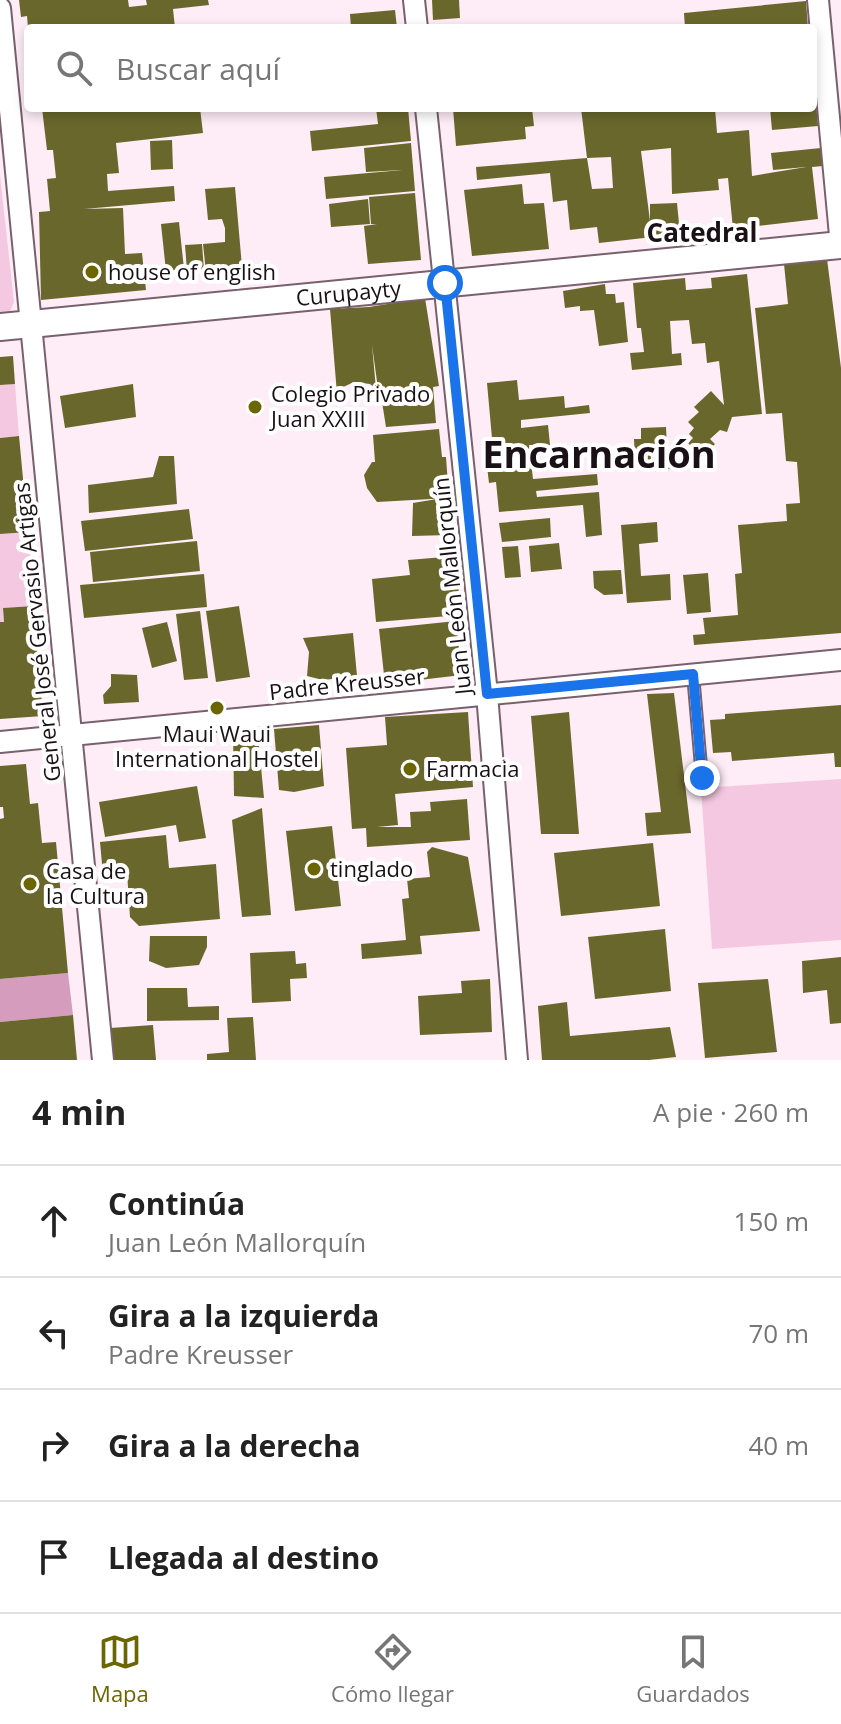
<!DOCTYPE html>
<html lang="es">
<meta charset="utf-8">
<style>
:root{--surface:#fff;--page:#f2f2f2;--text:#222;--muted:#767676;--line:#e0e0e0;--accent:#6b6600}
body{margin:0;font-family:"Open Sans",sans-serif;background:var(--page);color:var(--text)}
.stop{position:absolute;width:24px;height:24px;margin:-18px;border:6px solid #1a73e8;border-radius:50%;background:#fff}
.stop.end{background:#1a73e8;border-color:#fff;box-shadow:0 2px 8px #0008}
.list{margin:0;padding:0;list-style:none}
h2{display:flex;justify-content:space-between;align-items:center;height:104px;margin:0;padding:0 32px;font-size:34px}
h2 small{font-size:26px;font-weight:400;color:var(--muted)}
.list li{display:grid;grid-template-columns:52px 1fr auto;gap:24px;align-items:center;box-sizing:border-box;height:112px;padding:0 32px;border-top:2px solid var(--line)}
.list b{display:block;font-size:30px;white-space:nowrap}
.list p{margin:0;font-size:26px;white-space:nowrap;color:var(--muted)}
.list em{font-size:26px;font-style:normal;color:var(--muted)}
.icon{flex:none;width:44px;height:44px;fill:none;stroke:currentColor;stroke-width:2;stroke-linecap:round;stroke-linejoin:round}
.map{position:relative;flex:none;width:841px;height:1060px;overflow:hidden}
.search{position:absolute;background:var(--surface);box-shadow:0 4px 12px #0003;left:24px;right:24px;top:24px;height:88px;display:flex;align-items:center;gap:20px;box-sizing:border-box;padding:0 28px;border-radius:8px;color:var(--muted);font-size:30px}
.sheet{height:552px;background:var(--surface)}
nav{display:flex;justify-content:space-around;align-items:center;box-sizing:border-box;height:112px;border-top:2px solid var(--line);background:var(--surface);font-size:22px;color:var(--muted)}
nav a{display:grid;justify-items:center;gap:4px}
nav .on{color:var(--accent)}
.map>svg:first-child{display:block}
.green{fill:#f5c8e1}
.forest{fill:#d59cbd}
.building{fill:#6a672c}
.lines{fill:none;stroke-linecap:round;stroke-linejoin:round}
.service-casing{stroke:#78606d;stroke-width:14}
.minor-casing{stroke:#78606d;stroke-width:24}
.tertiary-casing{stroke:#78606d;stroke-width:30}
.service{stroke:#fff;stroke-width:10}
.minor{stroke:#fff;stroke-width:20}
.tertiary{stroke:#fff;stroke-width:26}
.route{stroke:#1a73e8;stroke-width:10}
.poi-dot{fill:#6b6600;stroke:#fff;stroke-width:3}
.labels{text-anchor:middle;stroke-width:8;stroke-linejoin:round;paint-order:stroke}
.poi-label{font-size:22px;fill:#1a1116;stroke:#fff;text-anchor:start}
.street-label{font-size:22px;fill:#1a1116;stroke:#fff}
.quarter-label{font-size:26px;font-weight:bold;fill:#1a1116;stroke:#fff}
.town-label{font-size:38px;font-weight:bold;fill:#1a1116;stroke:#fff}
</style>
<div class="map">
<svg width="841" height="1060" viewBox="0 0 841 1060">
<rect width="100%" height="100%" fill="#feedf6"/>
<g class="green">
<polygon points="0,175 14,302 9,314 0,317"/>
<polygon points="15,384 19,436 0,438 0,385"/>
<polygon points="28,532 34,606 3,608 4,622 0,622 0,534"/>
<polygon points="841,779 841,940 712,949 701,788"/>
</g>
<polygon class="forest" points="68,973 73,1015 0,1022 0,979"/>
<g class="building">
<polygon points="19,0 128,0 129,7 147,5 146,0 208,0 209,5 173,9 175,28 28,28 27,16 21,17"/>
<polygon points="432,0 459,0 460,18 433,20"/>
<polygon points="806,1 808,28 685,28 684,13"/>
<polygon points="395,10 397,28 351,28 350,14"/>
<polygon points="813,92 815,92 818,126 772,130 770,108 813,108"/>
<polygon points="42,108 200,108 203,133 116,143 119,173 107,174 108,191 174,186 175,201 84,209 123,208 125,254 142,253 146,290 41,300 39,212 50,211 47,179 56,178 53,150 47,150"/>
<polygon points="376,108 408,108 411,141 312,151 310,131 378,124"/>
<polygon points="453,108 532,108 534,126 525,127 526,139 456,146"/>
<polygon points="581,108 715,108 717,133 749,130 752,176 806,167 773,170 771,153 821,148 823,166 812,167 818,219 733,229 728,178 718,179 719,190 672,194 671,148 641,151 650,221 650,204 677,203 680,234 599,243 597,227 570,230 567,200 553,202 550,173 477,180 476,167 587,158 592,189 613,188 611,157 587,158"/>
<polygon points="172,140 173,169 151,170 150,141"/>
<polygon points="411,143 415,191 326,199 324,177 402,170 366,172 364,148"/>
<polygon points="522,184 524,204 544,203 549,249 472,256 464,190"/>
<polygon points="235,187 243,278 207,282 203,244 225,242 225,228 222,219 208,220 205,189"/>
<polygon points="415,193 421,260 368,264 364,226 377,224 371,224 369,197"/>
<polygon points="368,199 370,224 331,227 329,204"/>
<polygon points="179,222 184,269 166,271 161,224"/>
<polygon points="202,244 204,270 187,271 185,245"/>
<polygon points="827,259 841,368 841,633 694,645 693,635 705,634 703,618 738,615 735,574 742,573 738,525 787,521 786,504 800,503 797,462 786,461 782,413 766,414 755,308 788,304 784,264"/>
<polygon points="747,274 762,414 732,417 727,432 720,430 710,439 715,444 702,457 688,443 693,438 689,434 694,428 688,422 699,412 694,407 711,391 724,405 719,361 707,363 705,343 692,344 689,320 670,321 672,354 681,353 682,365 632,370 630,353 644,352 641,328 637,328 633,283 685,278 686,290 712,288 711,278"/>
<polygon points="605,284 606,294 615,294 616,303 624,302 628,342 599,346 594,310 580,311 580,306 565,308 563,291"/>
<polygon points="425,298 439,386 433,387 436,423 386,427 382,402 384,395 379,396 372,345 376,389 370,384 354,382 341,388 337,394 330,309 369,307"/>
<polygon points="13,356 15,384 0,385 0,357"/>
<polygon points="517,380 519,400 564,396 565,408 589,405 590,413 521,420 521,428 548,425 550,445 529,445 533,479 597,474 598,485 536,491 537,497 599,492 602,535 586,537 583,505 499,512 496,482 489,483 485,450 493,449 487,383"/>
<polygon points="133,384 136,417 65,428 60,396"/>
<polygon points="666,427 667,447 650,448 651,459 673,458 673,469 646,470 635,461 634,439 641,439 641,428"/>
<polygon points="439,429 442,457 446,457 449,498 377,502 367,488 364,475 372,462 375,462 373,435"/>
<polygon points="19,436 28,532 0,534 0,438"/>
<polygon points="159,456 174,456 177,504 89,513 88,485 153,477"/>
<polygon points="443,498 449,535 412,536 413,503"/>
<polygon points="189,509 193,539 85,551 81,521"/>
<polygon points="550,518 551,537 502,542 499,523"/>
<polygon points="657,522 658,542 639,544 641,576 670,574 671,600 627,603 621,525"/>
<polygon points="197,541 200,571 93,582 90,552"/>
<polygon points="559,543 562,569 531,572 529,546"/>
<polygon points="518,546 521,577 505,578 502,547"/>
<polygon points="444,557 447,584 458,583 461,615 376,622 372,579 410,575 408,560"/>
<polygon points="621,570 623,594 604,595 594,588 593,571"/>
<polygon points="708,573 711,612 687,614 683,575"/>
<polygon points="204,574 207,607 84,618 80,585"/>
<polygon points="34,606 43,716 0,719 0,622 4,622 3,608"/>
<polygon points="239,606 250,677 216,682 206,611"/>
<polygon points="200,611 208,678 184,680 176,614"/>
<polygon points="456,621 462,675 385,684 379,629"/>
<polygon points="167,622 177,661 152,668 142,628"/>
<polygon points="353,633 357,676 323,680 307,676 309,652 303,638"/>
<polygon points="111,674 137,675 139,702 104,704 103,695 111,686"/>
<polygon points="674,693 691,833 647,836 645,813 661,812 647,694"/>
<polygon points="841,705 841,767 835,767 834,753 732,761 731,752 713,753 710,720 725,719 725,714"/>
<polygon points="468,712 473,787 395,794 398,825 377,827 411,827 410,812 431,811 430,802 467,799 470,840 367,847 366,828 352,829 346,748 387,745 385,717"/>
<polygon points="569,712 579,834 541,834 531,716"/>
<polygon points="319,725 324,786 294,792 279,790 274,729"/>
<polygon points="257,726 264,798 234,796 233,729"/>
<polygon points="26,764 30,804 38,803 42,843 56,842 68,973 0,979 0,819 4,818 3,807 0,807 0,766"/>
<polygon points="197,786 206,838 179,842 176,825 105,837 99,802"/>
<polygon points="262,808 271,915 242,917 232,820"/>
<polygon points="332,826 341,906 295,911 286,831"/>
<polygon points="166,835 169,868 216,864 220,919 139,926 130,917 127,872 103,875 100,842"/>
<polygon points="653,843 660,906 561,916 554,853"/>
<polygon points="432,847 468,857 480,931 420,936 422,954 362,959 361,944 406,940 402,899 409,898 407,879 430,877 427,852"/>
<polygon points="665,929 671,991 595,999 588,937"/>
<polygon points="150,936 207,936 207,947 199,965 166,968 149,961"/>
<polygon points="295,951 296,964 306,963 307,978 290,979 291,1001 252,1003 250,953"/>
<polygon points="841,957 841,1023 830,1024 827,990 803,993 802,961"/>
<polygon points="490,979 492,1032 420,1035 418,996 462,993 461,981"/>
<polygon points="768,979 777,1052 705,1058 698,983"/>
<polygon points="147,988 187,988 188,1007 219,1006 219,1020 147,1021"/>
<polygon points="567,1002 570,1036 670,1027 676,1057 649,1060 542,1060 538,1006"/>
<polygon points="73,1015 77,1060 0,1060 0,1022"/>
<polygon points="253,1017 256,1060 207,1060 207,1054 229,1052 227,1018"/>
<polygon points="153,1025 156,1060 113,1060 110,1028"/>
</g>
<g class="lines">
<defs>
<polyline id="service" points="693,674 702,778"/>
<g id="minor">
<polyline points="414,0 417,28"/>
<polyline points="818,0 841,246"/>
<polyline points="0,8 103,1060"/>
<polyline points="426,108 487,694 517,1060"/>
<polyline points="0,742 841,660"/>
</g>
<g id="tertiary">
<path id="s1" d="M0 327 841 245"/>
</g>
</defs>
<use href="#service" class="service-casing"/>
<use href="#minor" class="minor-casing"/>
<use href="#tertiary" class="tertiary-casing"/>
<use href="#service" class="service"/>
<use href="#minor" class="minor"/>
<use href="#tertiary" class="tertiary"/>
</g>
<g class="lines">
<polyline class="route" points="445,283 487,694 693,674 702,778"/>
</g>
<g class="poi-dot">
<circle cx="92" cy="272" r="8"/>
<circle cx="255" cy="407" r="8"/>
<circle cx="217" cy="708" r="8"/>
<circle cx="410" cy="769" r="8"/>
<circle cx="314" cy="869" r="8"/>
<circle cx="30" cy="884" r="8"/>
</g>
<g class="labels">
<g class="poi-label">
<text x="108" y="280">house of english</text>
<text x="271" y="402">Colegio Privado<tspan x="271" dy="25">Juan XXIII</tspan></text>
<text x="217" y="742" text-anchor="middle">Maui Waui<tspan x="217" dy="25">International Hostel</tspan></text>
<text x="426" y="777">Farmacia</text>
<text x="330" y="877">tinglado</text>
<text x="46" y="879">Casa de<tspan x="46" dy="25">la Cultura</tspan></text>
</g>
<g class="street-label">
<text dy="8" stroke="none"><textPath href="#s1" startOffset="350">Curupayty</textPath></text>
<text transform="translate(452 586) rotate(-96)" y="8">Juan León Mallorquín</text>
<text transform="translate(37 632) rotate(-96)" y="8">General José Gervasio Artigas</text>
<text transform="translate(347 684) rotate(-6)" y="8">Padre Kreusser</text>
</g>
<g class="quarter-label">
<text x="702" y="242">Catedral</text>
</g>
<g class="town-label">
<text x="599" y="468">Encarnación</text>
</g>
</g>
</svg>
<div class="stop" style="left:445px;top:283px"></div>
<div class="stop end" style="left:702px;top:778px"></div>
<div class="search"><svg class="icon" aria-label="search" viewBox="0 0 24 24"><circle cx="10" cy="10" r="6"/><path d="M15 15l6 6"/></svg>Buscar aquí</div>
</div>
<section class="sheet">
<h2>4 min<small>A pie · 260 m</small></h2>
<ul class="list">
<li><svg class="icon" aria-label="ahead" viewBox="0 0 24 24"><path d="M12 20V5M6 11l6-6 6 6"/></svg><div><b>Continúa</b><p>Juan León Mallorquín</p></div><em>150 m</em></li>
<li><svg class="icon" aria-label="left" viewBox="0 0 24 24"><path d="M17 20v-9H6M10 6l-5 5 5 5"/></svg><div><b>Gira a la izquierda</b><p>Padre Kreusser</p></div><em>70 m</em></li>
<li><svg class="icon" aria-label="right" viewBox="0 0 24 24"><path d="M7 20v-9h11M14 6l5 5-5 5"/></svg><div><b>Gira a la derecha</b></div><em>40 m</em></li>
<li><svg class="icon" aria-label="arrive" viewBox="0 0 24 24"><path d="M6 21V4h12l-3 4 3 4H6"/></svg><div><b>Llegada al destino</b></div></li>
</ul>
</section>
<nav>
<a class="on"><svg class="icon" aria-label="map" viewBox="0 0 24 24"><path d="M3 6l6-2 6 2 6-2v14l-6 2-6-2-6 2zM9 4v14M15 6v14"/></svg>Mapa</a>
<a><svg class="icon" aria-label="directions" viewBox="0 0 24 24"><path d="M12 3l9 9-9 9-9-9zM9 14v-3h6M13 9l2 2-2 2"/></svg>Cómo llegar</a>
<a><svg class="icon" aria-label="saved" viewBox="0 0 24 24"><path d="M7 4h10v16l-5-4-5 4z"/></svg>Guardados</a>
</nav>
